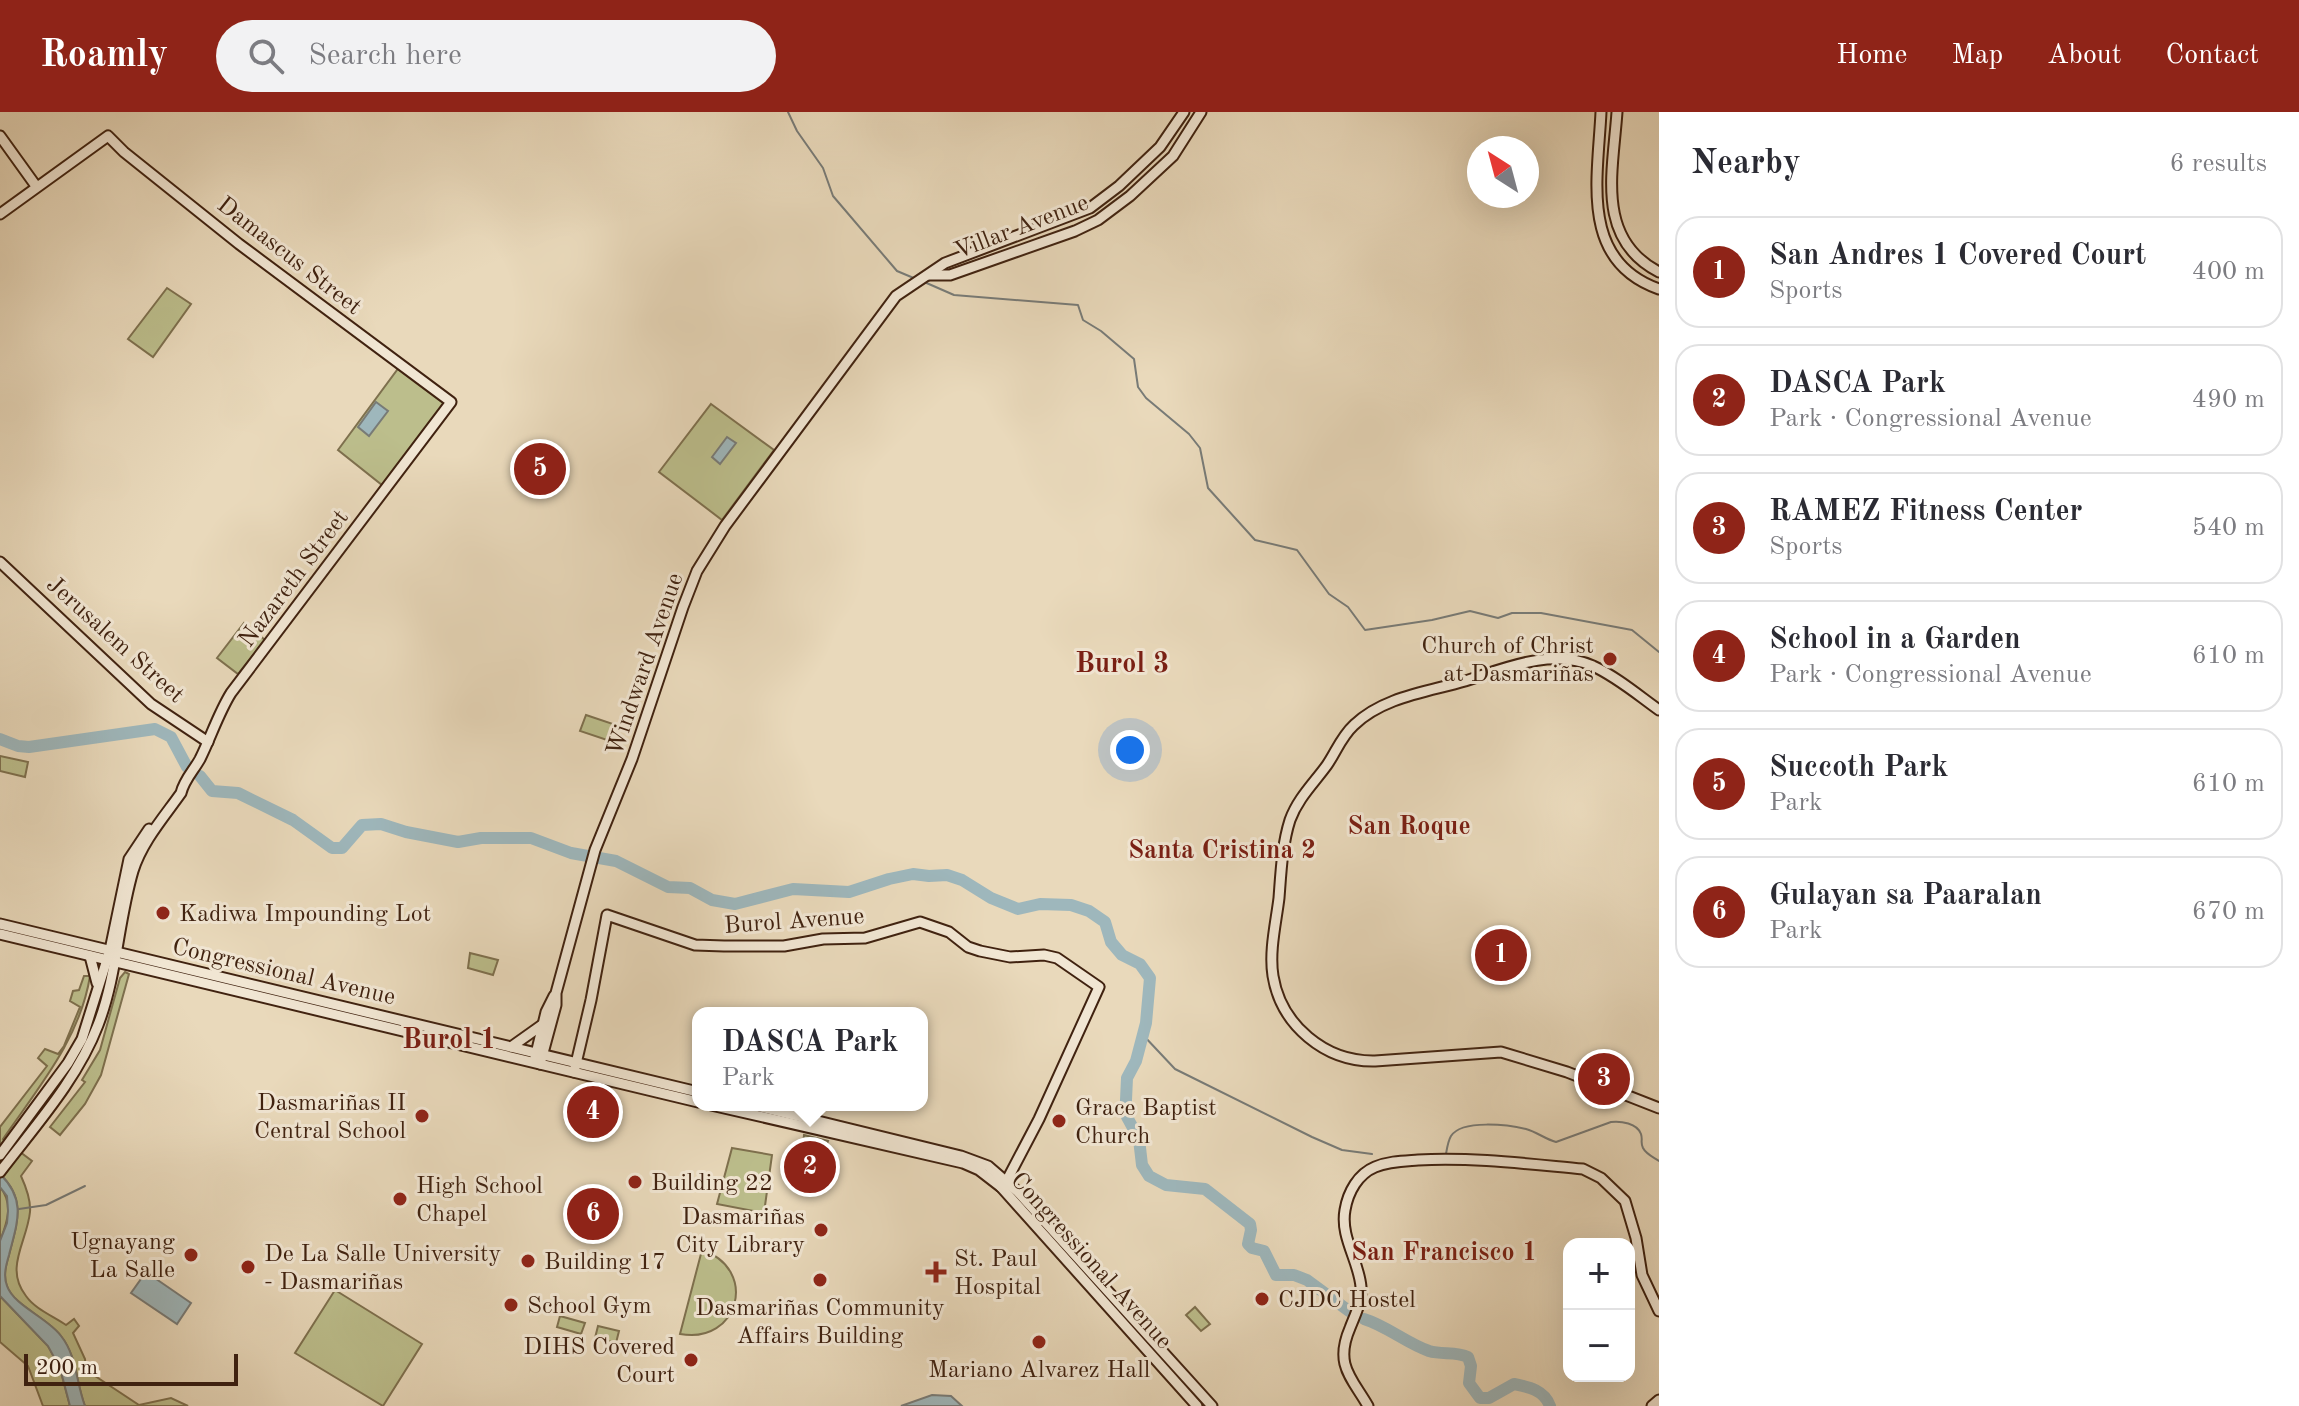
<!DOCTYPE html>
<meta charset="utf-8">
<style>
:root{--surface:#fff;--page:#f2f2f3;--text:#2b2b33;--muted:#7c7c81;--line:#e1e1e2;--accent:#8f2418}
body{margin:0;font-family:"Old Standard TT",serif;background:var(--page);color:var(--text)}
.controls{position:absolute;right:24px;bottom:24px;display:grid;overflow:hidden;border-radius:16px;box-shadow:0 8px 32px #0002}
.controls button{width:72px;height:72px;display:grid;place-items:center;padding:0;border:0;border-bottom:2px solid var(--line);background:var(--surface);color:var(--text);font:40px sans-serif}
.compass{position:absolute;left:1467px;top:24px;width:72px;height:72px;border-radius:50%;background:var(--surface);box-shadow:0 8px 32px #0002;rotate:324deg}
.scale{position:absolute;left:24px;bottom:20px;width:214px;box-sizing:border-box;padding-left:8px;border:4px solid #402210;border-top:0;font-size:22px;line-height:28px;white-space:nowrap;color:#402210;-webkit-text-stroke:6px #f1e6d3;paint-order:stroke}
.you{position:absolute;left:1130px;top:638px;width:28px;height:28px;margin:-20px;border:6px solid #fff;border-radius:50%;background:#1a73e8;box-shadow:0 0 0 12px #1a73e833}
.badge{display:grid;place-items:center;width:52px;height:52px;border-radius:50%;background:var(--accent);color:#fff;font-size:26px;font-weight:700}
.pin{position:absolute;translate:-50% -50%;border:4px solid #fff;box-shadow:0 2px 8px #0006}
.popup{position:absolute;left:692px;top:895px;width:236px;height:104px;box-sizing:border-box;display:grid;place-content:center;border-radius:16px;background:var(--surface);filter:drop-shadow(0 2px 6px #0005);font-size:26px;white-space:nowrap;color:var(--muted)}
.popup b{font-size:30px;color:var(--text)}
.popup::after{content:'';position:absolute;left:50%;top:100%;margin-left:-16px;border:16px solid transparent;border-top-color:var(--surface)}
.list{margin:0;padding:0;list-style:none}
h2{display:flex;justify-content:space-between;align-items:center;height:104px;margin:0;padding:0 32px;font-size:34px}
h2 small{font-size:26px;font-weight:400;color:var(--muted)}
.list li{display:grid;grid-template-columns:52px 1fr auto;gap:24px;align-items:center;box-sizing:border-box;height:112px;margin:0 16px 16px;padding:0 16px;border:2px solid var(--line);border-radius:24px}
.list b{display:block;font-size:30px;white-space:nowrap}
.list p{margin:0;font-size:26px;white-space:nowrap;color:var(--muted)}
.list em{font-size:26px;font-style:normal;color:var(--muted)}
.icon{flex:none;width:44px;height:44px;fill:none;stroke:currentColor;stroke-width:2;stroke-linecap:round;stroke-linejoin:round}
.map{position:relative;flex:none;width:1659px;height:1294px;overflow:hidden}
header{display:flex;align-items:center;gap:48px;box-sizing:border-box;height:112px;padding:0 40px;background:var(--accent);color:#fff}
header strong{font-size:38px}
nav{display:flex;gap:44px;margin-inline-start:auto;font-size:28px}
.search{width:560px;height:72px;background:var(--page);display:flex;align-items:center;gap:20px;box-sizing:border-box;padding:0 28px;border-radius:44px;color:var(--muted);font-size:30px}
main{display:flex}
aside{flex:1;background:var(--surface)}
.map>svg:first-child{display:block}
.green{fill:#bcbe8c;stroke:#7e704e;stroke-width:2}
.water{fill:#9eb7bc;stroke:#787b77;stroke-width:2}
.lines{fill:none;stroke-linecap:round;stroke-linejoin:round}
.stream{stroke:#787b77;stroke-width:2}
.river{stroke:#9eb7bc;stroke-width:12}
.secondary-casing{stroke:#402210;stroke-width:13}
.secondary{stroke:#f1e6d3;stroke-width:9}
.poi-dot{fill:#8f2418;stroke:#f1e6d3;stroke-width:3}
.labels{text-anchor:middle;stroke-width:6;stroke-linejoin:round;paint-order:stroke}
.street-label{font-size:24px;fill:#402210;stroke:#f1e6d3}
.poi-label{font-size:24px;fill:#402210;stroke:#f1e6d3;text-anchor:start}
.neighbourhood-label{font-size:26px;font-weight:bold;fill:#7a1f14;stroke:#f1e6d3}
.quarter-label{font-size:28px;font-weight:bold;fill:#7a1f14;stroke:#f1e6d3}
</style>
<header>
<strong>Roamly</strong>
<div class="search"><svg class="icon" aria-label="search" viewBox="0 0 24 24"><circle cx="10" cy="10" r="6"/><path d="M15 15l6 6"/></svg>Search here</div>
<nav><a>Home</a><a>Map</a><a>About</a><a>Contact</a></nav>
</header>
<main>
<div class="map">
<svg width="1659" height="1294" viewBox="0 0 1659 1294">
<rect width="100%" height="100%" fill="#e9d9bb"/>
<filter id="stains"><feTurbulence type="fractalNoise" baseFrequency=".0025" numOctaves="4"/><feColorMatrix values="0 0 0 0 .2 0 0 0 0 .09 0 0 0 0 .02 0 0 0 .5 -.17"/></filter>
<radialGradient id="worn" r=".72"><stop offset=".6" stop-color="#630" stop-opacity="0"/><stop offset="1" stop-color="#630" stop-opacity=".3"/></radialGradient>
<g class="green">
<polygon points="167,176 191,192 153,245 128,227"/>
<polygon points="400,254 446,291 382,373 338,338"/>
<polygon points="711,292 774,338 722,408 659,360"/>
<polygon points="534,345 553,358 545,369 526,356"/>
<polygon points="244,511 265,528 238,562 217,546"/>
<polygon points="586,603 619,614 613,630 580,619"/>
<polygon points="0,644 28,650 25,665 0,659"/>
<polygon points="1502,827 1511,854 1500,859 1490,833"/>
<polygon points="470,841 498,848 493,863 468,856"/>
<polygon points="125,860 129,862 101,963 85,992 60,1023 50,1015 85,970 82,968 100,938 120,866"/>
<path d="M84 864H90C80 927 38 976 3 1027L32 1049 21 1064C26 1075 31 1088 30 1100 27 1130 4 1156 26 1184 35 1197 53 1204 66 1213L74 1207 79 1214 73 1221 85 1247 86 1258 139 1293 171 1286 188 1294H85C76 1271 77 1244 61 1224 48 1206 14 1194 7 1174 3 1164 6 1153 9 1143 17 1111 27 1088 0 1062V1015L47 954 38 946 45 937 58 942 64 934 80 895 70 889 73 879 79 878Z"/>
<polygon points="592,983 605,986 595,1017 582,1013"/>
<polygon points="804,1023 828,1029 812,1071 800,1069"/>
<polygon points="732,1036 772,1043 764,1101 717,1092"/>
<path d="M0 1075C14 1092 7 1111 0 1129Z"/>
<polygon points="582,1094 608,1100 605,1110 579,1104"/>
<path d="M702 1138C759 1157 739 1233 680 1222Z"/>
<polygon points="335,1178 422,1232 383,1294 295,1241"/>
<polygon points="0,1184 48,1234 60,1256 70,1294 43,1294 28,1254 0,1230"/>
<polygon points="1195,1195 1210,1212 1201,1219 1186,1203"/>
<polygon points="560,1204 585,1211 581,1222 557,1215"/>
<polygon points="598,1214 619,1219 616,1231 595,1226"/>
</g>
<g class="water">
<polygon points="376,290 388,299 369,324 358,315"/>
<polygon points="727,325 736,331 720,352 712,345"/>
<path d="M0 1062C27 1088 17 1111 9 1143 6 1153 3 1164 7 1174 14 1194 48 1206 61 1224 77 1244 76 1271 85 1294H70L60 1256 48 1234 0 1184V1129L7 1111 8 1099 7 1084 0 1075Z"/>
<polygon points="146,1160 191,1191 177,1212 131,1181"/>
<polygon points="932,1283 951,1284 962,1294 901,1294"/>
</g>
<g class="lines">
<g class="stream">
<polyline points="788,0 797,19 823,56 833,84 897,159 916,167"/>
<polyline points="922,169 954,183 1078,193 1083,208 1101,219 1134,247 1138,275 1146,286 1189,322 1200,336 1208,376 1255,428 1297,438 1329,482 1348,495 1365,518 1432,508 1470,499 1498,506 1512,501 1541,501 1632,518 1659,540"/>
<polyline points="1143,923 1175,957 1312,1025 1342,1038 1372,1042"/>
<path d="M1446 1042C1447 1036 1448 1029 1451 1024 1462 1007 1509 1013 1526 1017 1537 1020 1545 1027 1556 1030L1611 1010C1621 1009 1637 1011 1641 1022 1643 1029 1640 1029 1643 1036 1646 1042 1653 1045 1659 1049"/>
<polyline points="19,1097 46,1093 85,1074"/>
</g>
<g class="river">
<polyline points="0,627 18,634 29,635 155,617 171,625 187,655"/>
<polyline points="200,664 212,679 238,681 293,708 332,736 342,736 362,713 381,712 406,720 458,730 481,726 531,726 571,741 616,749 668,775 690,776 712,788 735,792 793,777 849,780 889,767 913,762 929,764 947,763 962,768 991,786 1018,797 1040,792 1071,793 1089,799 1105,810 1111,830 1122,843 1140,852 1150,866 1146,911 1136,949 1127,966 1126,988 1127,1005 1139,1027 1142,1053 1149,1064 1166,1073 1205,1077 1250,1112 1251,1118 1248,1132 1252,1136 1264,1139 1276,1163 1294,1163 1307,1168 1349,1199"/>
<path d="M1364 1207C1387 1214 1406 1231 1429 1239 1442 1243 1456 1239 1468 1245L1471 1254 1469 1271 1480 1286H1489L1514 1272C1529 1275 1544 1278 1550 1294"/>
</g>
<defs>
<g id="secondary">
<path d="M1601 0C1598 66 1579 149 1659 177"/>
<path d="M1617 0C1613 59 1595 127 1659 160"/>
<polyline points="0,24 36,74"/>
<path d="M0 102 108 24 124 40 239 132 451 290 231 581C218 602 211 625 200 647 194 658 184 668 181 681 164 705 142 730 133 759 118 810 117 864 98 913 77 968 35 1014 0 1060"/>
<polyline points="929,163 950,163 1075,119 1098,108 1130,84 1173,44 1201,0"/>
<polyline points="0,450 151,592 208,630"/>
<path d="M1659 598C1638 583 1617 565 1593 554 1551 536 1506 556 1465 569 1427 580 1383 585 1354 613 1341 625 1336 640 1327 653 1314 671 1298 686 1290 708 1282 733 1281 760 1279 786 1276 811 1269 839 1273 864 1281 913 1325 950 1375 949L1501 940 1567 960 1659 996"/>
<polyline points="0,812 698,980"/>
<polyline points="0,822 698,990"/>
<polyline points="90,844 97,871"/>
<polyline points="511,935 542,913"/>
<polyline points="535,946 546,900 554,884"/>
<polyline points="540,952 556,893 556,881 595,738 632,647 683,495 697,459 725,414 896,184 945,151 1090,96 1119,74 1160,35 1184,0"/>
<polyline points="574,960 591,888 607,803 695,833 724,834 784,834 823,827 865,826 920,810 949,820 968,835 980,839 1010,845 1044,843 1057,846 1099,875 1039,1007 1007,1068 1001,1075"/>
<polyline points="711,993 963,1051 979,1058 1001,1075 1197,1294"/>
<polyline points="752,993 961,1044 988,1054 1017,1079 1212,1294"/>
<polyline points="0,1043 68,951 82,927 110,838 129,747 149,717"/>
<path d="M1368 1294C1352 1266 1334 1253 1350 1216 1355 1203 1362 1190 1361 1175 1359 1149 1340 1125 1345 1098 1348 1080 1358 1062 1375 1055 1389 1049 1404 1049 1418 1048 1473 1045 1528 1052 1583 1057L1601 1066 1625 1089 1636 1126 1642 1163 1659 1199"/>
<polyline points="1652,1294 1659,1288"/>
</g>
</defs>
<use href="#secondary" class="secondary-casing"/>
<use href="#secondary" class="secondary"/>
</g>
<g class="poi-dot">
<circle cx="1610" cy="547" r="8"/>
<circle cx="163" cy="801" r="8"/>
<circle cx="422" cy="1004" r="8"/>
<circle cx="1059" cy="1009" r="8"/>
<circle cx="635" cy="1070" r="8"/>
<circle cx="400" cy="1087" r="8"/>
<circle cx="821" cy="1118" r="8"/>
<circle cx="191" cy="1143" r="8"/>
<circle cx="528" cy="1149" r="8"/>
<circle cx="248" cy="1155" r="8"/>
<path d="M932 1148h8v8h8v8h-8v8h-8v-8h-8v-8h8z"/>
<circle cx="820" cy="1168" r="8"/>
<circle cx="1262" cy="1187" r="8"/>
<circle cx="511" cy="1193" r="8"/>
<circle cx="1039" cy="1230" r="8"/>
<circle cx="691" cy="1248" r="8"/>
</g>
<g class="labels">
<g class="street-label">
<text transform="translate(1021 114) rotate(-21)" y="8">Villar Avenue</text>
<text transform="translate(290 143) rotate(38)" y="8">Damascus Street</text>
<text transform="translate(293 466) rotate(-53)" y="8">Nazareth Street</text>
<text transform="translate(116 527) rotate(42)" y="8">Jerusalem Street</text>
<text transform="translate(644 552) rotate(-71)" y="8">Windward Avenue</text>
<text transform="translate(794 808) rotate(-4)" y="8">Burol Avenue</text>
<text transform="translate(284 859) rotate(13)" y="8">Congressional Avenue</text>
<text transform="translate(1092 1148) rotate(48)" y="8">Congressional Avenue</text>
</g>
<g class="poi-label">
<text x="1594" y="541" text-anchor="end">Church of Christ<tspan x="1594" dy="28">at Dasmariñas</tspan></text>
<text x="179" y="809">Kadiwa Impounding Lot</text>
<text x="406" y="998" text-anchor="end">Dasmariñas II<tspan x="406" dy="28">Central School</tspan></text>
<text x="1075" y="1003">Grace Baptist<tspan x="1075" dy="28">Church</tspan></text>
<text x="651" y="1078">Building 22</text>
<text x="416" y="1081">High School<tspan x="416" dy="28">Chapel</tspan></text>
<text x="805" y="1112" text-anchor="end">Dasmariñas<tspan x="805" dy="28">City Library</tspan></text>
<text x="175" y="1137" text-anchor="end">Ugnayang<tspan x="175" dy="28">La Salle</tspan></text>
<text x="264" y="1149">De La Salle University<tspan x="264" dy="28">- Dasmariñas</tspan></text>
<text x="954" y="1154">St. Paul<tspan x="954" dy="28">Hospital</tspan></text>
<text x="544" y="1157">Building 17</text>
<text x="1278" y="1195">CJDC Hostel</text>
<text x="527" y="1201">School Gym</text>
<text x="820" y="1203" text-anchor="middle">Dasmariñas Community<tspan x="820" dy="28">Affairs Building</tspan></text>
<text x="675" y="1242" text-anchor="end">DIHS Covered<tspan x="675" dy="28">Court</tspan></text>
<text x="1039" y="1265" text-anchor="middle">Mariano Alvarez Hall</text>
</g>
<g class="neighbourhood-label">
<text x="1409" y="722">San Roque</text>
<text x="1222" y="746">Santa Cristina 2</text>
<text x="1444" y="1148">San Francisco 1</text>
</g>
<g class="quarter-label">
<text x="1122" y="560">Burol 3</text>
<text x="449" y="936">Burol 1</text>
</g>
</g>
<rect width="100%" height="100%" filter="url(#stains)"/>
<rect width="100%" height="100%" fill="url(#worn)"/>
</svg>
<div class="controls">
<button>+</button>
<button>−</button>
</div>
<svg class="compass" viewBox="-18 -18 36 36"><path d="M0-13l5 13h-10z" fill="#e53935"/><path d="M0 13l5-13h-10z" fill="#7c7c81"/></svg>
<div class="scale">200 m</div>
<div class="you"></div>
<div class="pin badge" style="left:1501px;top:843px">1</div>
<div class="pin badge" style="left:810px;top:1055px">2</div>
<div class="popup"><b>DASCA Park</b>Park</div>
<div class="pin badge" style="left:1604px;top:967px">3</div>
<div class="pin badge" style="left:593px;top:1000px">4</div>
<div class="pin badge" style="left:540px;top:357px">5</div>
<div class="pin badge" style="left:593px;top:1102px">6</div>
</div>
<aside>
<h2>Nearby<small>6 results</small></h2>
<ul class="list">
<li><span class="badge">1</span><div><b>San Andres 1 Covered Court</b><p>Sports</p></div><em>400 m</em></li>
<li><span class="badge">2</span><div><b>DASCA Park</b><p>Park · Congressional Avenue</p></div><em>490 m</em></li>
<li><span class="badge">3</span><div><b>RAMEZ Fitness Center</b><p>Sports</p></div><em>540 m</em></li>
<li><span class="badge">4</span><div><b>School in a Garden</b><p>Park · Congressional Avenue</p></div><em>610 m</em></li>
<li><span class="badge">5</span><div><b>Succoth Park</b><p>Park</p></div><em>610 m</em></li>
<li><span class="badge">6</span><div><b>Gulayan sa Paaralan</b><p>Park</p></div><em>670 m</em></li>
</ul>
</aside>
</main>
